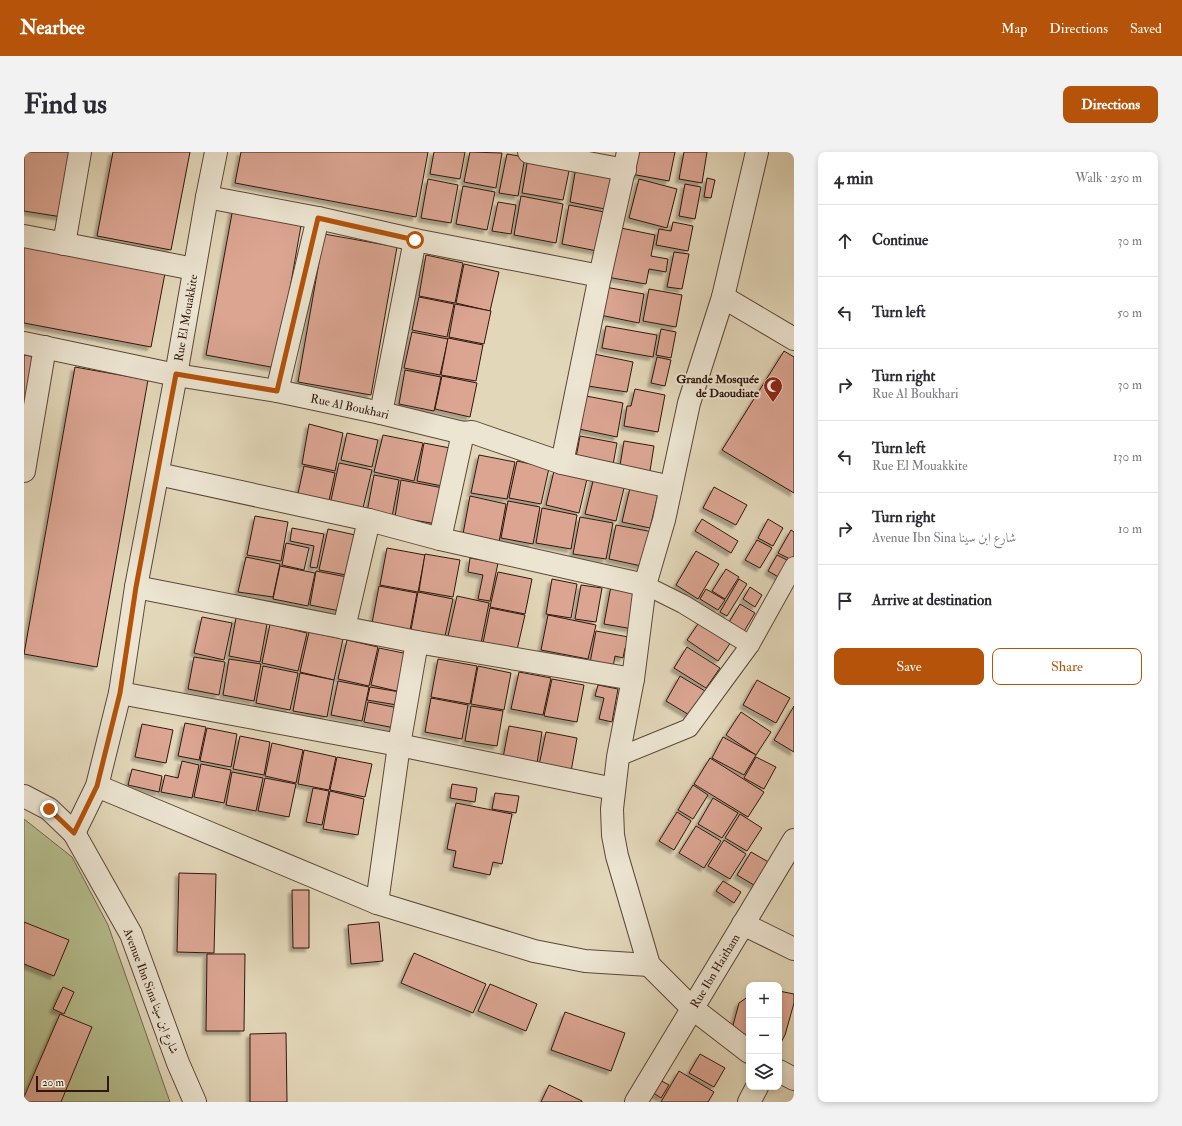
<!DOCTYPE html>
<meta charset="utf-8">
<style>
:root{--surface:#fff;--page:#f2f2f3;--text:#2b2b33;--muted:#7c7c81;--line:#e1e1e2;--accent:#b45309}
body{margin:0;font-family:"IM FELL Double Pica",Amiri,serif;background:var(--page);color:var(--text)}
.controls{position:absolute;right:12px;bottom:12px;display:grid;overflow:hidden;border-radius:8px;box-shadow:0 2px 6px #0003}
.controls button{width:36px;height:36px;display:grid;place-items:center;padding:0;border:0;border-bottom:1px solid var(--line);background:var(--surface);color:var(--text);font:20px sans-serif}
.scale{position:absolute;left:12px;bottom:10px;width:73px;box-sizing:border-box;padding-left:4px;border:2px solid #30170d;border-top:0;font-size:11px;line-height:14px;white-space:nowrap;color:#30170d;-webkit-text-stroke:3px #ece5d2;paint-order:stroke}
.stop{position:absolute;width:12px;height:12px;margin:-9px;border:3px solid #b45309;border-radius:50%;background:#fff}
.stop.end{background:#b45309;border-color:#fff;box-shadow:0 1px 4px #0008}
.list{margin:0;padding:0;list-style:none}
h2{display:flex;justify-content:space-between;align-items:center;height:52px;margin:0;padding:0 16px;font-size:17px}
h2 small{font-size:13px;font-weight:400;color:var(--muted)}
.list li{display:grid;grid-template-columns:26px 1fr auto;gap:12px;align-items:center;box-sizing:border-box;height:72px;padding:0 16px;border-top:1px solid var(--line)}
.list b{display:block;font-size:15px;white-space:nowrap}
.list p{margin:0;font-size:13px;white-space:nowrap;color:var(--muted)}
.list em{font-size:13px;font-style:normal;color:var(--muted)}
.actions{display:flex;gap:8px;padding:12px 16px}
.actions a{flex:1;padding:9px 0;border:1px solid var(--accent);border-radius:8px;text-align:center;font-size:14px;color:var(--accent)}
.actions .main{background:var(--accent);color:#fff}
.icon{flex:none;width:22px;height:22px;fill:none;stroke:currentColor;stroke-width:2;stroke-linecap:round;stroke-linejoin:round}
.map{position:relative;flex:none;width:770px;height:950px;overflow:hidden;border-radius:8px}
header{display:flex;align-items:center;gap:24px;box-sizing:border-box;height:56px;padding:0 20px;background:var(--accent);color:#fff}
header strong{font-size:19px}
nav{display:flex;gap:22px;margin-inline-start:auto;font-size:14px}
.intro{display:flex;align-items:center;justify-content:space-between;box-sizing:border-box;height:96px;padding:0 24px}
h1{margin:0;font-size:28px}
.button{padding:10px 18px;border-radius:8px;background:var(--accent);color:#fff;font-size:14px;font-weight:700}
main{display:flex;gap:24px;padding:0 24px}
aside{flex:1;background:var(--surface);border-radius:8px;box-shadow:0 2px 6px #0003}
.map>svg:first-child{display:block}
.green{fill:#b5be8e;stroke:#726a4e}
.building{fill:#dba592;stroke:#30170d;filter:url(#shadow)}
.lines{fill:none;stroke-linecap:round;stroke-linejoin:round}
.pedestrian-casing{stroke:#5c4738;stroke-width:20}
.minor-casing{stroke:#5c4738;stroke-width:24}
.tertiary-casing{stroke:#5c4738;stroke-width:24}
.pedestrian{stroke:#ece5d2;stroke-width:18}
.minor{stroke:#ece5d2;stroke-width:22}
.tertiary{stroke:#ece5d2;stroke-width:22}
.route{stroke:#b45309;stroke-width:5}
.labels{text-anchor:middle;stroke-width:4;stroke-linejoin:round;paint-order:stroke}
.street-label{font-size:12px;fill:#30170d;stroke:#ece5d2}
.poi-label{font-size:12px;font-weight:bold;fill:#30170d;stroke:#ece5d2;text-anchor:end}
</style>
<header>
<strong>Nearbee</strong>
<nav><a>Map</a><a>Directions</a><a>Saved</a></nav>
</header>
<div class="intro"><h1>Find us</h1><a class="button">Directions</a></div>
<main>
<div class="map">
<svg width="770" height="950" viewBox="0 0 770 950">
<defs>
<filter id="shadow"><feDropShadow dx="-3.5" dy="3.5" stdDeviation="1" flood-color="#0004"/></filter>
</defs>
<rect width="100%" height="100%" fill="#e2d7b9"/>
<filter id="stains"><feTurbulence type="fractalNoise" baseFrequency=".005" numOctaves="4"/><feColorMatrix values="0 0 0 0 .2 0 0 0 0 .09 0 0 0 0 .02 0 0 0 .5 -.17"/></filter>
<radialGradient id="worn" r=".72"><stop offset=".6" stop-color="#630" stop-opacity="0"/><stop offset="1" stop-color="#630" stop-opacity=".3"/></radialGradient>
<polygon class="green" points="0,667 48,705 84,773 146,950 0,950"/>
<g class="building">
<polygon points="0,0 49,0 38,65 0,59"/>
<polygon points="89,0 166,0 147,98 73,84"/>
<polygon points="217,0 404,0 392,65 211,31"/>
<polygon points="410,0 441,0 436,27 406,22"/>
<polygon points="446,0 478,1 472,36 440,30"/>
<polygon points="611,0 651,0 645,29 607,22"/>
<polygon points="660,0 683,0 678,31 655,27"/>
<polygon points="483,2 501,5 494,44 475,41"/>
<polygon points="504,6 546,14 539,48 498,41"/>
<polygon points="552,15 588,22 581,57 546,50"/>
<polygon points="683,26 691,28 687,46 680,45"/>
<polygon points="404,27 434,33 427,71 397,66"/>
<polygon points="615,27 653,37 643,76 605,66"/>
<polygon points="661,32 677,35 671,67 655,64"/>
<polygon points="439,34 471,40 463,78 432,72"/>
<polygon points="497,44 539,52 532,91 490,83"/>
<polygon points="474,50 492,53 487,82 468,79"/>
<polygon points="545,53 580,60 573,99 538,92"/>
<polygon points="209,56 278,68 252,216 182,203"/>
<polygon points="649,70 669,74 664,99 632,93 635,77 647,79"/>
<polygon points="592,75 631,83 627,104 644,107 642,120 625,117 622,132 583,125"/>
<polygon points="300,82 373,95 347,243 274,230"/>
<polygon points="0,90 142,116 127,195 0,171"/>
<polygon points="650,100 665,102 658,137 643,135"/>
<polygon points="402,103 439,111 431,151 395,144"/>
<polygon points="440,112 475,120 466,159 432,151"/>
<polygon points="581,135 620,142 615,171 576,163"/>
<polygon points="625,137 658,143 652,175 619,169"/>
<polygon points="395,145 430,152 423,185 388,178"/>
<polygon points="431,152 467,159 460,192 425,185"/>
<polygon points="582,174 633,183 629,205 578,196"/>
<polygon points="637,177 652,180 647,206 632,203"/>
<polygon points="388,180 424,187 416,223 380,216"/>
<polygon points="424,186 459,193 452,229 417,223"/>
<polygon points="760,199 770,205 770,341 698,298"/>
<polygon points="570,202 609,210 603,240 564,234"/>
<polygon points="0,203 19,206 0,319"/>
<polygon points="633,205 647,208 641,234 627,231"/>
<polygon points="51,215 124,228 73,515 0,502"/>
<polygon points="381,218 417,225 410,259 375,252"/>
<polygon points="418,224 453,231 446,265 411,257"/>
<polygon points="611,237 641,243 634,280 600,274 603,254 607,254"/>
<polygon points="562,244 599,251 593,285 555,277"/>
<polygon points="285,272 319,281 311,319 278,312"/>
<polygon points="323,281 354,288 348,315 317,308"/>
<polygon points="359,283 399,291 390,329 350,320"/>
<polygon points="556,284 593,291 588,318 551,311"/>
<polygon points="600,289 630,294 625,325 595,320"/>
<polygon points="400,291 426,296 418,334 393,329"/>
<polygon points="455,303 491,310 483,347 447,341"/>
<polygon points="493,309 525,316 517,352 485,346"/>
<polygon points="315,311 348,318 338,360 306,353"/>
<polygon points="280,314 311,321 304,353 273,346"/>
<polygon points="530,319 563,327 555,361 522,353"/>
<polygon points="350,323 375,328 368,365 343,360"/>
<polygon points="570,325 601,332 592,369 561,362"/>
<polygon points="377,328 419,336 413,372 371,365"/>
<polygon points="690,335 723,353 712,373 679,356"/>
<polygon points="606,336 634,342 626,376 598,370"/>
<polygon points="446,344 482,352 475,390 439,382"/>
<polygon points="484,349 516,355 509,392 477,386"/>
<polygon points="518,356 553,363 547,397 512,391"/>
<polygon points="231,364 264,370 257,409 223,403"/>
<polygon points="556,365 589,371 582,407 549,402"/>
<polygon points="678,367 714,389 707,401 671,379"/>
<polygon points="744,367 759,376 749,394 734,386"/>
<polygon points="592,373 629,380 622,415 585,407"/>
<polygon points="268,376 300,382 293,416 286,415 290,394 266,389"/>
<polygon points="304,377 336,384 328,424 295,418"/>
<polygon points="767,378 770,380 770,405 768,408 754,401"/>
<polygon points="733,388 748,396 736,416 721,408"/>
<polygon points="262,391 285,396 280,418 258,413"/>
<polygon points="363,396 401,403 394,440 356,433"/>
<polygon points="672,399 695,412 674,447 652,433"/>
<polygon points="401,402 436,408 429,445 395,439"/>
<polygon points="753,403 767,410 758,427 744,419"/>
<polygon points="222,405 256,412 249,445 214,440"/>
<polygon points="446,406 474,411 466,449 454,447 459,423 444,420"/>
<polygon points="256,414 291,421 284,454 249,447"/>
<polygon points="702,417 715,425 701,447 688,439"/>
<polygon points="292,419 328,426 321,460 286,453"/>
<polygon points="474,420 508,427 501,462 466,455"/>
<polygon points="528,427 553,432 547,466 522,462"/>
<polygon points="715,427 723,432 703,464 696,460"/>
<polygon points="557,433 578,436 572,470 551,467"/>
<polygon points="355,434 393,441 386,478 348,471"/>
<polygon points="587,434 616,439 609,477 580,472"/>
<polygon points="726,435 738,443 731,455 719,447"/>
<polygon points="682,437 701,448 694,458 676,447"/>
<polygon points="394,440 429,447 421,484 387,478"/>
<polygon points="433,444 465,451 457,491 424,484"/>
<polygon points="716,452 731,461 719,481 704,472"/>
<polygon points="466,456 501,463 493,498 459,491"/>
<polygon points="524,463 572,473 564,507 517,498"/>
<polygon points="178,465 208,471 200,508 170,501"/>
<polygon points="212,466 243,472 236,510 205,504"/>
<polygon points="676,469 707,490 694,509 663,488"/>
<polygon points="246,472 283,481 274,519 238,511"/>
<polygon points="572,479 610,486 608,497 601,496 599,506 591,504 588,521 565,516"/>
<polygon points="285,480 319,487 310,528 276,520"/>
<polygon points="323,488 354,495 345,534 314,527"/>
<polygon points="663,495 696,516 682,536 650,516"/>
<polygon points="355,496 389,503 381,541 347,533"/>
<polygon points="170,505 201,510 195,543 164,537"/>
<polygon points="205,507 237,512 230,549 199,543"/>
<polygon points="414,507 453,514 446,552 407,545"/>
<polygon points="239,514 274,521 266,558 232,551"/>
<polygon points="454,514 487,521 480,558 447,552"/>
<polygon points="495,520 527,526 519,563 487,557"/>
<polygon points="276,521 310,528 303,565 269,559"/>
<polygon points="656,524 681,539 667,564 642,549"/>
<polygon points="528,527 560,533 553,570 520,564"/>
<polygon points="733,528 766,546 752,571 719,553"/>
<polygon points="314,529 345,535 338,569 307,563"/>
<polygon points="574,533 594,537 588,570 575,567 580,546 571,544"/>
<polygon points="346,535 382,541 379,554 343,548"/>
<polygon points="407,546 444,553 438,587 401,580"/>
<polygon points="344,550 380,557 376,577 340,570"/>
<polygon points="447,554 479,559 473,594 441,589"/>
<polygon points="770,554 770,600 750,588"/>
<polygon points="717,560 747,580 732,603 702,583"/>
<polygon points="161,571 182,575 175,608 154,604"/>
<polygon points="118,572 149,578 142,611 111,605"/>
<polygon points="485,574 518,580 512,617 478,611"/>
<polygon points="183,576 213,582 207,615 176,609"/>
<polygon points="522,580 553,586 546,625 514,618"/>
<polygon points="216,584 246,590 240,623 209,617"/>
<polygon points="699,585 732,603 720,623 688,606"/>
<polygon points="248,591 279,598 272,631 241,624"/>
<polygon points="280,598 312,605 305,638 274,632"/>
<polygon points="313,605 348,612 341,645 306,638"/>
<polygon points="732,605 752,615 740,637 720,626"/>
<polygon points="686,606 740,640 724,665 670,632"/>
<polygon points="158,609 175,613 168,646 137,640 141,623 154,626"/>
<polygon points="177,612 207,618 200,651 170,645"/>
<polygon points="108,617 138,624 135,640 104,633"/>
<polygon points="208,620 239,626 232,659 202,653"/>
<polygon points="241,626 272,632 265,665 234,659"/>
<polygon points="428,632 453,636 451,650 426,646"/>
<polygon points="669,633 684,643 669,667 654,658"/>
<polygon points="289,636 305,639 298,673 282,670"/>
<polygon points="306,639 340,647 334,683 299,677"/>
<polygon points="471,641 495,644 492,661 468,657"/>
<polygon points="689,646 714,661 698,686 674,672"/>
<polygon points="432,651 488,662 478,712 469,710 466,723 429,715 432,699 423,697"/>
<polygon points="653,660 667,669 650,698 635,689"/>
<polygon points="716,662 738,676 723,699 701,686"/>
<polygon points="672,674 697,689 680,716 655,701"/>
<polygon points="700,688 722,702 706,727 684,714"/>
<polygon points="727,700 748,712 735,736 713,723"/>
<polygon points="155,721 192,722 190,801 153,800"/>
<polygon points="699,729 717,740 710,751 692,739"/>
<polygon points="268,738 285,738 285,796 269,796"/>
<polygon points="0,770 45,788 30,824 0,812"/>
<polygon points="355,770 359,809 327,812 324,773"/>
<polygon points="390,801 462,832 449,861 377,831"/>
<polygon points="183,802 221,802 220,879 182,879"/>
<polygon points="466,832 513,852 502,879 454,859"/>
<polygon points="39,835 50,840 40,862 29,857"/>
<polygon points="755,839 770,842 770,851 761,883 755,894"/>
<polygon points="725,844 725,888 708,877 715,851"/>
<polygon points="541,860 601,881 587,919 527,898"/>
<polygon points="36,862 68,875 37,950 0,950 0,945"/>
<polygon points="262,881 263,950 226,950 226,882"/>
<polygon points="676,902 701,916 690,935 665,921"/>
<polygon points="655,919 690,940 684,950 637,950"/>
<polygon points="632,926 645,933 637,946 625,938"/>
<polygon points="525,933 558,949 558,950 517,950"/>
</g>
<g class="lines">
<defs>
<g id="pedestrian">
<polyline points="621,433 659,452 726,493"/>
<polyline points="594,605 665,576 726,493 770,414"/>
</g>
<g id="minor">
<polyline points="505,0 601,18"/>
<polyline points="183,45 294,66 391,88 576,124"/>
<polyline points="0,84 170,117"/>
<polyline points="40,92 56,0"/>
<polyline points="699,145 770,187"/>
<path id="s1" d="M0 191 152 223 253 239 357 261 439 281 448 280 538 311 647 335"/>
<polyline points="253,239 294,66"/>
<polyline points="357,261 391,88"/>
<polyline points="538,311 576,124 604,0"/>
<polyline points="0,319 21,195"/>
<polyline points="134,322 345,368 416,387 621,433"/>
<polyline points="416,387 439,281"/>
<polyline points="112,435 393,490 609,527"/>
<polyline points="320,476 345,368"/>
<polyline points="96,541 375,593 590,637"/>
<polyline points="73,634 353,751 510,799 561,809 625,813"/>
<path id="s2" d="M50 681 73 634 96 541 112 435 152 223 183 45 192 0"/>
<polyline points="353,751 375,593 393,490"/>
<polyline points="719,772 770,797"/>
<polyline points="725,900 668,856 625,813 593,704 589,683 588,657 594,605 609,527 621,433 640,368 665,251 699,145 733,0"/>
<polyline points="755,919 770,927"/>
<path id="s3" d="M612 950 770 688"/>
<polyline points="725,950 733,935"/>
</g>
<polyline id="tertiary" points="0,644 25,657 50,681 107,782 154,911 171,950"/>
</defs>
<use href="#pedestrian" class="pedestrian-casing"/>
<use href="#minor" class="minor-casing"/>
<use href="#tertiary" class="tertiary-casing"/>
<use href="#pedestrian" class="pedestrian"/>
<use href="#minor" class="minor"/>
<use href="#tertiary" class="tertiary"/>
</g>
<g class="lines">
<polyline class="route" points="25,657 50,681 73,634 96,541 112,435 152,222 253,239 294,66 391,88"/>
</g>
<defs>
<symbol id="mosque-pin" viewBox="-11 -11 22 30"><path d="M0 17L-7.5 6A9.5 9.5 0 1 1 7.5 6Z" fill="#8f2418" stroke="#ece5d2"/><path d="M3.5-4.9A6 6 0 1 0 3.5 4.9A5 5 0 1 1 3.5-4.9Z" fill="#fff"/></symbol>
</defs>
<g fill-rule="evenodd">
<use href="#mosque-pin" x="738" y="223" width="22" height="30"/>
</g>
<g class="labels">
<g class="street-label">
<text dy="4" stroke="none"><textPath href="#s2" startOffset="529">Rue El Mouakkite</textPath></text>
<text dy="4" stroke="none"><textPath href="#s1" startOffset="332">Rue Al Boukhari</textPath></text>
<text dy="4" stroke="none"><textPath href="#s3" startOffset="153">Rue Ibn Haitham</textPath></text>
<text transform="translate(127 839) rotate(69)" y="4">Avenue Ibn Sina شارع ابن سينا</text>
</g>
<g class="poi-label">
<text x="735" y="231">Grande Mosquée<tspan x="735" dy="14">de Daoudiate</tspan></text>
</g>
</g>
<rect width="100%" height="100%" filter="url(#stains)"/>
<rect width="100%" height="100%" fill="url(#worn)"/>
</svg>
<div class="controls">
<button>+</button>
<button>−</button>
<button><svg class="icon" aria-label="layers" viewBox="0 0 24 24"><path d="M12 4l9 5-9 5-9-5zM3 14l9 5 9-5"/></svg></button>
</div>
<div class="scale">20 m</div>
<div class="stop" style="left:391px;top:88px"></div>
<div class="stop end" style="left:25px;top:657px"></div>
</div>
<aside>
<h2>4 min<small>Walk · 250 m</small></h2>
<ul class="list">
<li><svg class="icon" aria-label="ahead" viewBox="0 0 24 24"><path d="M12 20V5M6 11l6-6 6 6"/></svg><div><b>Continue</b></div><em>30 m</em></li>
<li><svg class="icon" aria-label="left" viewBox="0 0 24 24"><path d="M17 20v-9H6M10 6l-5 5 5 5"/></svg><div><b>Turn left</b></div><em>50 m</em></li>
<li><svg class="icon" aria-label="right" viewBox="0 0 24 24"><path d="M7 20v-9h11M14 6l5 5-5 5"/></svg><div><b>Turn right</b><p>Rue Al Boukhari</p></div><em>30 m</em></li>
<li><svg class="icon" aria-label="left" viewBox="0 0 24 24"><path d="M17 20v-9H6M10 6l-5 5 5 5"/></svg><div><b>Turn left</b><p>Rue El Mouakkite</p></div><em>130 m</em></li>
<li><svg class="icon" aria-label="right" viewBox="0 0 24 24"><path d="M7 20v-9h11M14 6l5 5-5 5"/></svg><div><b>Turn right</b><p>Avenue Ibn Sina شارع ابن سينا</p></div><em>10 m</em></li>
<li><svg class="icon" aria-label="arrive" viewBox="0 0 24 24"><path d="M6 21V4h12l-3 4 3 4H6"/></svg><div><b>Arrive at destination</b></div></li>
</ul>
<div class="actions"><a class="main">Save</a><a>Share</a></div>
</aside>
</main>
